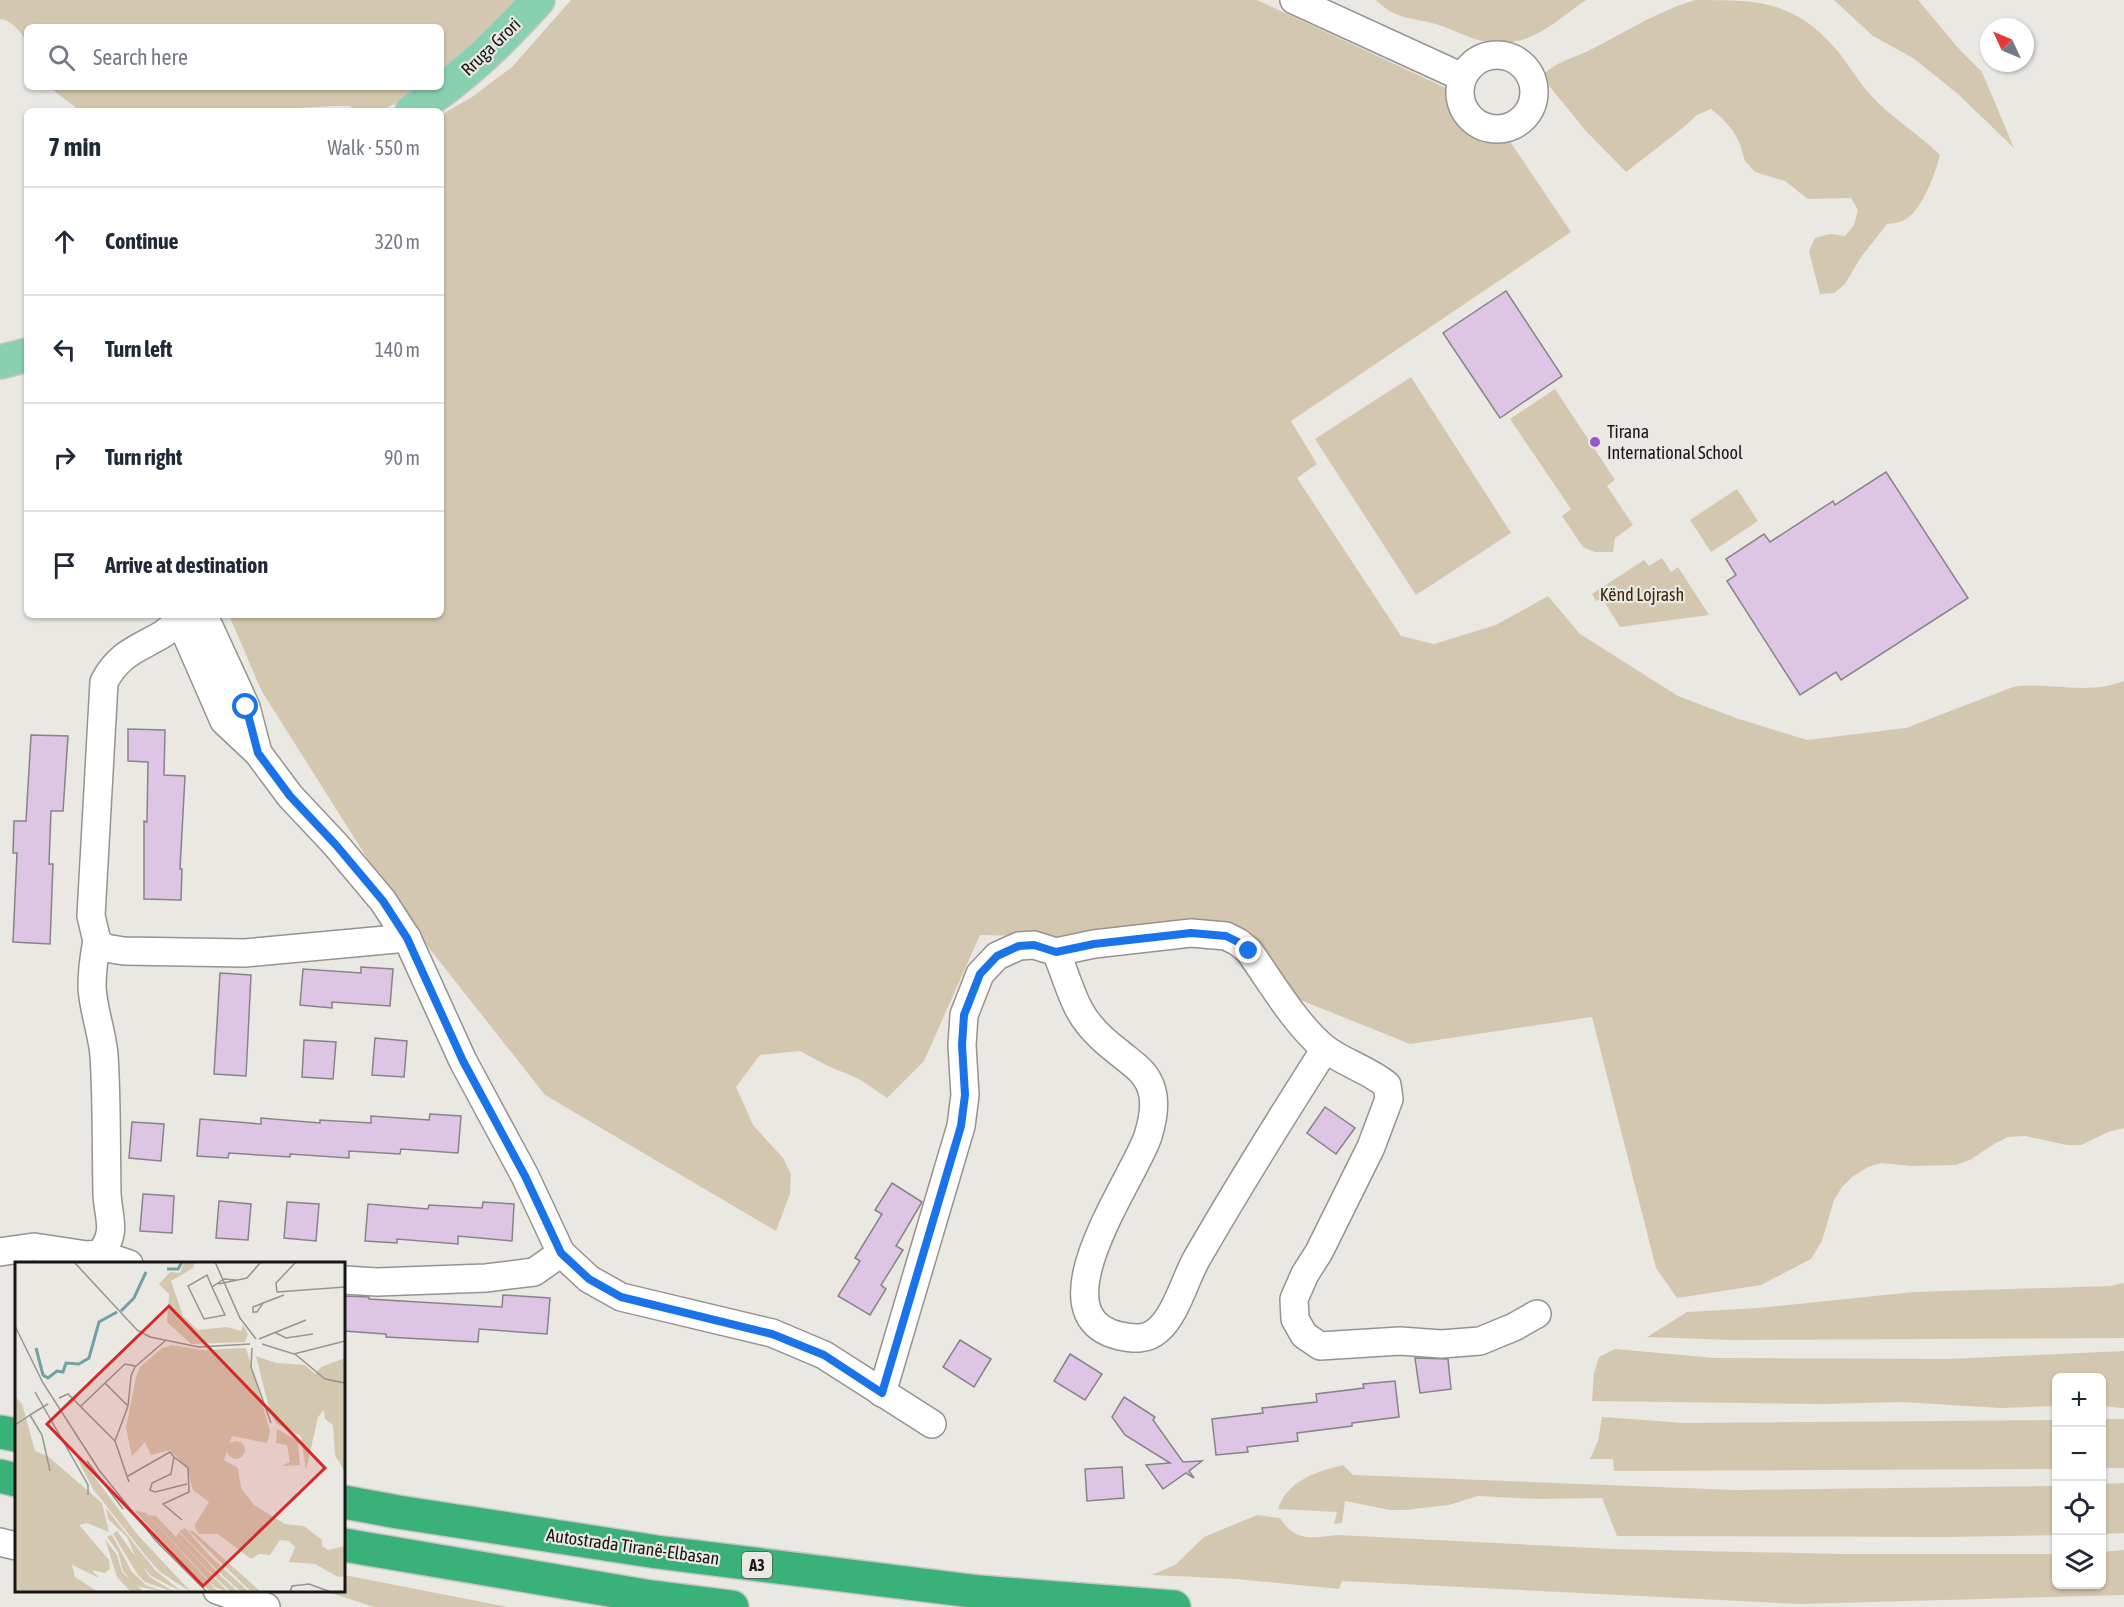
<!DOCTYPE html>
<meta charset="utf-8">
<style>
:root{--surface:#fff;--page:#f6f6f7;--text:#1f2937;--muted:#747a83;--line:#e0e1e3}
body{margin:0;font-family:"Asap Condensed",sans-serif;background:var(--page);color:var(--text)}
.controls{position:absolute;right:18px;bottom:18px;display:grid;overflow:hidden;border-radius:9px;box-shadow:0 2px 4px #0004}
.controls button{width:54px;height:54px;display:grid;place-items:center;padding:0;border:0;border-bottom:2px solid var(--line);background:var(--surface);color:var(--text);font:30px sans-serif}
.compass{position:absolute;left:1980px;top:18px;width:54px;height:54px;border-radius:50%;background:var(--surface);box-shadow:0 2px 4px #0004;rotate:314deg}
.stop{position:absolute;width:18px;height:18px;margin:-14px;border:4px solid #1a73e8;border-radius:50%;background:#fff}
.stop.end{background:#1a73e8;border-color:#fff;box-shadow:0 2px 6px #0008}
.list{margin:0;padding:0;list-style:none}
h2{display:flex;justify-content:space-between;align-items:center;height:78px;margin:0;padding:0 24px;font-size:26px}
h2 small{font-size:20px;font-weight:400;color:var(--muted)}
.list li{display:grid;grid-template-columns:39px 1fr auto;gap:18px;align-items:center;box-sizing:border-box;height:108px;padding:0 24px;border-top:2px solid var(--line)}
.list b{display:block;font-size:22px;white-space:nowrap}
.list em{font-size:20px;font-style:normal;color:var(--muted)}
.icon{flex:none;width:33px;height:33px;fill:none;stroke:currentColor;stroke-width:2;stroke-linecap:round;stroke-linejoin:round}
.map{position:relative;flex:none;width:2124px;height:1607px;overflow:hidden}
.search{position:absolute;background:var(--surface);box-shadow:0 2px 4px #0004;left:24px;top:24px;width:420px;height:66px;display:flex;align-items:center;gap:15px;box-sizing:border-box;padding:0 21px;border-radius:9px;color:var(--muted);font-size:22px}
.panel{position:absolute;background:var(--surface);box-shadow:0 2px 4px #0004;left:24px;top:108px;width:420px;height:510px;border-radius:9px}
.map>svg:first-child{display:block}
.green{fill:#d4c7af}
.building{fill:#dec5e6;stroke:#878488;stroke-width:1.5}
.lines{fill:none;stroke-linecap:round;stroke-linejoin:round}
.minor-casing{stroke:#96938f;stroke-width:30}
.major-casing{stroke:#c7c7c7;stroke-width:36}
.highway-casing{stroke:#c7c7c7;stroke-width:36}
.minor{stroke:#fff;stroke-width:27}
.major{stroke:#88d0af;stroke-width:33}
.highway{stroke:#39b179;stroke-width:33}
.route{stroke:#1a73e8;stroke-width:8}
.poi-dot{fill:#9957cc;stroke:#eae8e3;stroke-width:2}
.labels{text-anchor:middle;stroke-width:4.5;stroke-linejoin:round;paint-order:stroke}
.shield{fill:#eae8e3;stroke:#565552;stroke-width:1.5}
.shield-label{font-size:16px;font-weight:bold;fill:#171614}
.street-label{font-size:18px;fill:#171614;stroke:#eae8e3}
.poi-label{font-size:18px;fill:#171614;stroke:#eae8e3;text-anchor:start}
.park-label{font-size:18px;fill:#38290b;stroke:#eae8e3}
.inset-river{fill:none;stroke:#70a1a4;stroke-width:3}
.inset-road{fill:none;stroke:#969490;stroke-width:1.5}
.view{fill:#d62828;fill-opacity:0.15;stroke:#d62828;stroke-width:3}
.inset-edge{fill:none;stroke:#171614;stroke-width:3}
</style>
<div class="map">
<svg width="2124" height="1607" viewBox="0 0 2124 1607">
<rect width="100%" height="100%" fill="#eae8e3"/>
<g class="green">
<path d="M0 0H519L441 75V27H27V41C20 32 12 20 0 19Z"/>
<path d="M571 0H1257L1446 88C1452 128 1467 138 1507 137L1571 232 1291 421 1317 464 1297 478 1401 636 1434 644 1496 625 1548 596 1580 634 1678 696 1736 718 1807 740 1906 728 2013 687C2051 681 2085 696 2124 681V1128L2108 1132 2081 1145H2067L2025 1136 2008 1137 1994 1144 1970 1160 1956 1165 1911 1166 1881 1163 1868 1167 1852 1177 1842 1187 1834 1200 1822 1241 1811 1259 1761 1285 1677 1298 1656 1268 1592 1017 1410 1044 1298 999 1218 939 980 935 924 1061 887 1098 859 1079 828 1066 800 1051 760 1055 736 1087 753 1125 783 1158 791 1174 790 1194 776 1231 545 1095 403 915 261 690 229 615H441V115L472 97 512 67Z"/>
<path d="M1376 0H1586C1550 25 1526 52 1478 40 1464 36 1452 29 1439 25 1413 17 1397 21 1376 0Z"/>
<path d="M1695 0C1757 0 1793 0 1835 48 1847 62 1856 78 1868 92 1889 117 1917 132 1940 155 1935 174 1921 214 1902 221 1897 223 1891 223 1887 224L1861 257 1845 284 1834 293 1820 294 1809 251 1815 238 1830 234 1845 236 1854 225 1858 210 1851 198 1808 199 1785 181 1755 172 1745 161 1740 144 1733 131 1722 118 1711 109 1697 115 1684 127 1626 172 1586 131 1550 87 1544 74C1558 60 1576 58 1594 48 1627 31 1658 11 1695 0Z"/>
<polygon points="1834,0 1918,0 1960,50 1982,72 2014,148 1959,95 1937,77 1913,58 1873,36"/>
<polygon points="49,87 423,87 405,99 380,111 359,111 349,106 333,106 250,111 80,111"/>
<polygon points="1411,377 1511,533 1416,595 1315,439"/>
<polygon points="1555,389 1615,480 1607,486 1633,525 1615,538 1613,552 1595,552 1583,547 1562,516 1571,509 1510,419"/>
<polygon points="1737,489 1758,521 1711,552 1690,520"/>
<polygon points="1662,558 1671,572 1678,567 1709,615 1620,627 1602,598 1596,601 1592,594 1644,560 1649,566"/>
<polygon points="2124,1283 2124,1338 1733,1340 1647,1337 1687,1312 1758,1308 1914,1292 2110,1286"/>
<polygon points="1615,1349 1715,1358 1948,1359 2124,1351 2124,1408 2102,1406 2102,1378 2056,1378 2056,1406 2001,1408 1902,1402 1823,1404 1592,1401 1594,1373 1599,1357"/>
<polygon points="1602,1417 1685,1423 2056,1420 2056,1469 1614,1471 1613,1459 1590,1459 1598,1441"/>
<rect x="2102" y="1419" width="22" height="49"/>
<path d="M1343 1465 1353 1475 1734 1490 2056 1486V1535L1949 1537 1617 1536 1602 1498 1537 1499 1478 1496 1449 1505 1405 1510H1390L1345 1501 1342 1523 1334 1524 1337 1512 1278 1509C1287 1481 1317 1471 1343 1465Z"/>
<polygon points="2124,1483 2124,1533 2102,1534 2102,1484"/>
<path d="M1257 1515 1280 1518C1295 1542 1312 1538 1337 1535L1613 1549 1843 1554H2056V1584H2102V1552L2124 1550V1595L1799 1604 1342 1581 1339 1589 1237 1579 1151 1575 1175 1565 1204 1537Z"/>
<polygon points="344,1575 508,1607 374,1607 325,1591 344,1590"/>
</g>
<g class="building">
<polygon points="1506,291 1562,376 1500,418 1443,333"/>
<polygon points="1886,472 1968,598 1841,680 1836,672 1800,695 1727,581 1736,575 1726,559 1764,534 1770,542 1833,501 1835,505"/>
<polygon points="128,729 165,730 164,775 185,776 180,869 182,869 181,900 144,899 144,821 147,822 148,762 128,761"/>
<polygon points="31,735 68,736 63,811 51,811 49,864 53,864 50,944 13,942 17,853 13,853 14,821 26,821"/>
<polygon points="361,967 393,969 390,1006 332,1002 332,1008 300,1005 303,969 361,973"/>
<polygon points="220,973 251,975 246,1076 214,1074"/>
<polygon points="375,1038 407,1041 404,1077 372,1075"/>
<polygon points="304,1040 336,1042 333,1079 302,1077"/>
<polygon points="1325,1107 1355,1128 1336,1154 1307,1133"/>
<polygon points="430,1114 461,1116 458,1153 401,1149 400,1154 349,1151 349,1158 290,1154 290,1157 229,1153 228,1158 197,1156 200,1119 261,1124 261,1118 320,1123 320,1120 371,1123 371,1116 429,1120"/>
<polygon points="132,1122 164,1124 161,1161 129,1158"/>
<polygon points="892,1183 922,1202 896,1246 903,1250 881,1285 886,1289 870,1315 838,1296 860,1261 855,1258 882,1214 875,1210"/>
<polygon points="143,1194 174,1196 172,1233 140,1231"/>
<polygon points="219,1201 251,1204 248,1240 216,1238"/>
<polygon points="287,1202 319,1204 316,1241 284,1238"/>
<polygon points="483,1202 514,1204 512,1241 458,1236 458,1244 397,1239 397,1243 365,1241 368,1204 428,1209 429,1205 482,1208"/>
<polygon points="503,1295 550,1298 547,1334 479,1329 478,1342 386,1337 386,1334 344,1331 344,1296 369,1297 369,1299 502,1307"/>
<polygon points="960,1340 991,1359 974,1387 943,1367"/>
<polygon points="1070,1354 1102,1374 1085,1400 1054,1381"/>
<polygon points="1415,1358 1448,1359 1451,1389 1420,1393"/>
<polygon points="1395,1381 1399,1417 1352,1423 1352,1426 1297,1433 1298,1441 1247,1447 1248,1452 1216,1455 1212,1419 1263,1413 1262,1408 1317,1402 1316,1394 1364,1388 1363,1384"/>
<polygon points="1124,1397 1155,1417 1153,1420 1183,1462 1202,1461 1189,1471 1194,1478 1186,1473 1163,1489 1146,1465 1170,1463 1125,1435 1112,1417"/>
<polygon points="1122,1467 1124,1498 1087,1501 1085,1469"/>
</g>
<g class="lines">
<defs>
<g id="minor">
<polyline points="1294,0 1462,77"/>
<circle cx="1497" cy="92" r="37"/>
<path d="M186 615C179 621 172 628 163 634 138 649 119 653 104 682L91 916 97 941 105 948 124 951 245 953 407 938"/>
<polyline points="192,615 186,634 224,721 258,753 290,796 336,845 383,901 407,938 463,1061 525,1176 561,1253 589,1279 621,1297 772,1333 824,1355 932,1424"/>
<polyline points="201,615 206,620 246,707 258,753"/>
<path d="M97 941C94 956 92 971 92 987 93 1009 102 1032 104 1055 107 1101 106 1147 107 1193 108 1219 118 1231 100 1254"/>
<path d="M1056 952 1094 944 1191 933 1226 936 1238 942 1249 951C1271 982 1294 1022 1323 1047 1341 1062 1368 1069 1387 1085L1389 1099 1371 1147 1319 1252 1305 1274 1294 1299 1295 1319 1304 1335 1320 1346 1400 1341 1441 1344 1480 1341 1514 1327 1537 1314"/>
<polyline points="0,1252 34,1247 87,1255 100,1254 129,1264"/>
<polyline points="344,1280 377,1282 486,1278 534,1272 561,1253"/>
<path d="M882 1393 961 1126 965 1095 962 1045 964 1015 980 974 997 956 1019 946 1034 945 1056 952C1064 970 1071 996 1080 1011 1088 1026 1104 1041 1117 1051 1131 1063 1147 1071 1152 1091 1156 1105 1152 1123 1148 1136 1134 1179 1032 1316 1120 1336 1134 1339 1147 1340 1158 1330 1176 1315 1185 1279 1197 1258 1238 1187 1281 1118 1325 1049"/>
<polyline points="0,1542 16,1546"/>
<polyline points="217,1590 266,1607"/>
</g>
<g id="major">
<path d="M412 111C463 78 498 44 538 0"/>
<polyline points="0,362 27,355"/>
</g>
<g id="highway">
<polyline points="0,1432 16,1435"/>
<polyline points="0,1476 16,1480"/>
<polyline points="344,1502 398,1512 657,1552 980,1592 1174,1607"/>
<polyline points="344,1545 645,1596 732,1607"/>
</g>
</defs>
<use href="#minor" class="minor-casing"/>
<use href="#major" class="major-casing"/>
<use href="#highway" class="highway-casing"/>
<use href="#minor" class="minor"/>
<use href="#major" class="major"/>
<use href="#highway" class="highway"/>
</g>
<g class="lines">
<polyline class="route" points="246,707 258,753 290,796 336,845 383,901 407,938 463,1061 525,1176 561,1253 589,1279 621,1297 772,1334 824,1355 882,1393 961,1126 965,1095 962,1045 964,1015 980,974 997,956 1019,946 1034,945 1056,952 1094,944 1191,933 1226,936 1238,942 1249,951"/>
</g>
<circle class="poi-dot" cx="1595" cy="442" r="6"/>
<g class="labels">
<rect class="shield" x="742" y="1552" width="30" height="26" rx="4.5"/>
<g class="shield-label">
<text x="757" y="1571">A3</text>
</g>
<g class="street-label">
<text transform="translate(491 47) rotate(-44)" y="6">Rruga Grori</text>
<text transform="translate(633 1547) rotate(8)" y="6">Autostrada Tiranë-Elbasan</text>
</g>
<g class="poi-label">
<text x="1607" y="438">Tirana<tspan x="1607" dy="21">International School</tspan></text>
</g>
<g class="park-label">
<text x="1642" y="601">Kënd Lojrash</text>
</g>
</g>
<g transform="translate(15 1262)">
<rect width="330" height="330" fill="#eae8e3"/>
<path d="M169 0H180L178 6 156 19 168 54 183 68 212 65 226 69 228 63 233 72 230 80 176 82 152 60 154 32 144 22 155 10 165 11ZM157 83 187 88 231 86 255 169 252 181 217 174 209 198 223 206 226 226 239 243 270 262 289 264 307 278V284L313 288 330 284V314L323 315 300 302 274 300 280 285 274 279 265 278 255 293 244 292 236 297 203 272H184L179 264 194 240 178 228 172 206 155 188 136 193 130 180 117 194 111 166 121 115 125 105 147 86ZM241 94 261 101 290 103 300 112 306 105 330 96V210L320 193 318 163 310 157 309 148 303 155 291 208 286 174 262 162 255 150ZM0 134 7 142 20 189 34 195 87 241 94 270 72 261 64 263 94 298 95 307 90 311 77 308 84 316 57 303 60 315 83 330H0ZM262 167 283 179 285 203 266 204 275 200 272 183 261 181ZM212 188a9 9 0 1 1 18 0a9 9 0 1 1-18 0ZM55 182 122 272 176 330 145 310 130 293 78 227ZM91 246 140 308 167 330 136 314 122 298 112 275 93 257ZM119 248 131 251 203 330H196L187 322ZM133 253 141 254 213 330 200 325ZM170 266 194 293 234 330H226L203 309 164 269ZM173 268 178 269 246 330H237L229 323ZM102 269 135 315 159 330 130 320 123 313 98 272ZM164 270 205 313 223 330H216L198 313 161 275ZM97 273 117 310 131 323 149 330 121 324 108 309 103 290 92 275ZM90 277 102 293 107 310 129 330H116L102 315Z" fill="#d4c7af"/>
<path class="inset-river" d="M152 7H163L167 0M106 49 119 36 131 10M21 86 28 113 33 116 42 109 48 110 51 101 64 102 74 96 84 60 102 50"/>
<path class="inset-road" d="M59 0 122 68 135 75 184 85 235 82M200 0 225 56 241 77M281 0 261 21 262 30 330 25M203 22 232 16 246 0M197 25 192 13 173 24 189 57 210 53 197 25 209 17 221 18M248 41 242 50H238V45ZM248 41 269 33M0 64 28 121 84 208 141 279 192 330M259 70 271 76 298 72M244 77 291 58M247 82 279 92 330 79M237 86 236 105 256 161M280 92 310 117 330 121M20 130 73 223V233M44 136 53 132 100 179M66 144 90 121M113 144 90 121 110 102 120 104M15 153 33 142M0 163 15 153 27 173 35 209M159 195 173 206 174 230 148 242 167 258M72 199 108 247M113 214 155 190 159 195 156 212 137 221 135 228 140 230 172 222M114 220 100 179 113 144 116 114 120 105 150 79M275 330 277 324 294 322 316 330"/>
<path class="view" d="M154 44 310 206 188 324 32 162Z"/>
<rect width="330" height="330" class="inset-edge"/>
</g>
</svg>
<div class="controls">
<button>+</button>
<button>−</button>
<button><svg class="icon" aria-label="locate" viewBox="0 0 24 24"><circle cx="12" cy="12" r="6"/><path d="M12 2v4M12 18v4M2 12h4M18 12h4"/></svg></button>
<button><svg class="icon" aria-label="layers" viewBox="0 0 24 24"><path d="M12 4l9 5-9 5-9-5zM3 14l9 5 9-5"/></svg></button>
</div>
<svg class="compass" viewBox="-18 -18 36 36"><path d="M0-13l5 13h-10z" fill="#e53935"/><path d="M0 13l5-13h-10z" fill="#747a83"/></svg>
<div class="stop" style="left:246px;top:707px"></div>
<div class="stop end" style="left:1249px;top:951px"></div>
<div class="search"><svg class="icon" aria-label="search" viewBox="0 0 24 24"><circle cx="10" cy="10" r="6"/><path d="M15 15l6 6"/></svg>Search here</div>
<section class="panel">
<h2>7 min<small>Walk · 550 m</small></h2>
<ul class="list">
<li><svg class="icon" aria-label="ahead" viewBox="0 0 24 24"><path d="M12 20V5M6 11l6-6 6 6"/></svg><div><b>Continue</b></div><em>320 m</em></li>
<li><svg class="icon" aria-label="left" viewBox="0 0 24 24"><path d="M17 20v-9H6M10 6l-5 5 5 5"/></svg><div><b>Turn left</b></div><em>140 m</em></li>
<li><svg class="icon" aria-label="right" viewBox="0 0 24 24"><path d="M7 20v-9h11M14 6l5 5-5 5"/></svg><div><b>Turn right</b></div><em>90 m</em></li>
<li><svg class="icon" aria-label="arrive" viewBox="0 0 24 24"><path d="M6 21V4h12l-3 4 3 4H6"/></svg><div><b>Arrive at destination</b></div></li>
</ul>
</section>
</div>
